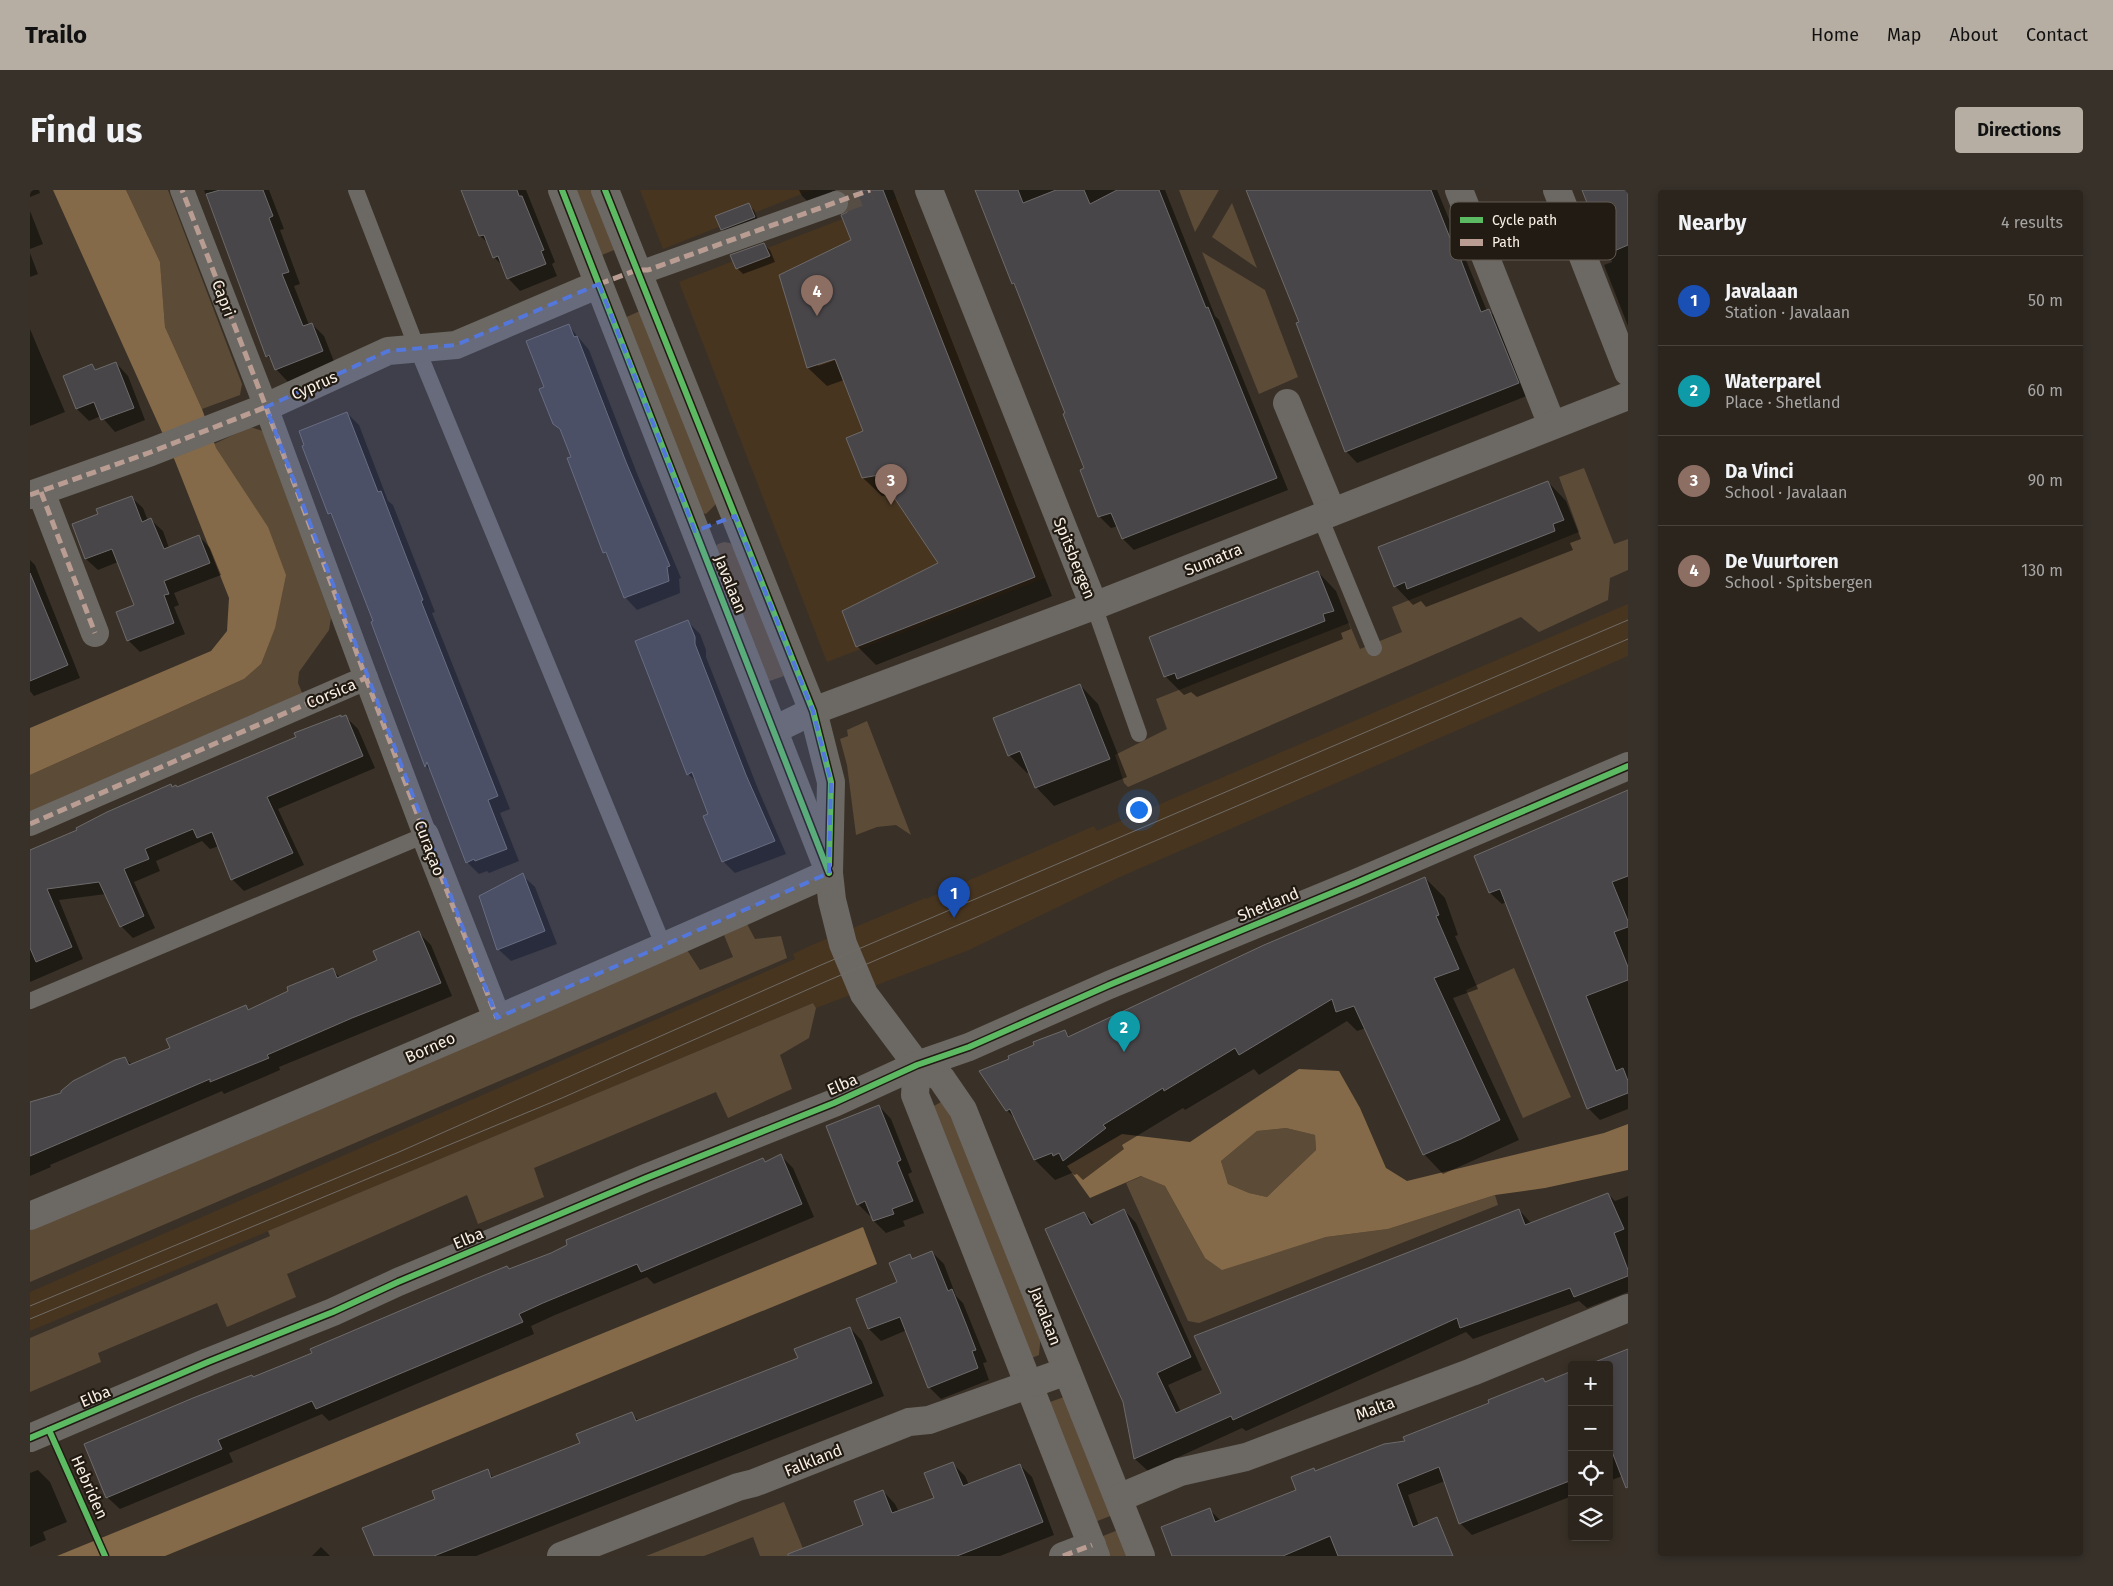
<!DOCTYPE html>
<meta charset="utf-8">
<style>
:root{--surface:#2b251d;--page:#37312a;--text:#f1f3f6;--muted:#a6a5a4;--line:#47423b;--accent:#b6aea3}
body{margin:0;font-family:"Fira Sans",sans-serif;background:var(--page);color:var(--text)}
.controls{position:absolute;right:15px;bottom:15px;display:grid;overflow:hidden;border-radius:5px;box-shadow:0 2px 8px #0003}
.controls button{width:45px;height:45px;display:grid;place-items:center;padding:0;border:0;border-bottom:1px solid var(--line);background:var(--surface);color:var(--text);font:25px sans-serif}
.you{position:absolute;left:1108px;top:619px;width:18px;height:18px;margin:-12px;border:4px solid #fff;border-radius:50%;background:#1a73e8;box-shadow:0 0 0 8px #1a73e833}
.badge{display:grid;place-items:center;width:32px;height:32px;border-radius:50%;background:var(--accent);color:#fff;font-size:16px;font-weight:700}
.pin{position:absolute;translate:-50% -41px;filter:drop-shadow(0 1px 2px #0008)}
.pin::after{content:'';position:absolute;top:26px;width:18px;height:15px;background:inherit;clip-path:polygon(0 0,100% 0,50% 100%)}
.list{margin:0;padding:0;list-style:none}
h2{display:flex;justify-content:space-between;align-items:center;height:65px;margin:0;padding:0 20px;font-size:21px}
h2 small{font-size:16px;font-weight:400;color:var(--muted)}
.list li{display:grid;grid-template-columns:32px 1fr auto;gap:15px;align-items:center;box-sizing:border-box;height:90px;padding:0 20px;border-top:1px solid var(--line)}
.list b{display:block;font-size:19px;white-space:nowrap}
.list p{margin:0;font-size:16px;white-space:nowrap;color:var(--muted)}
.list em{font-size:16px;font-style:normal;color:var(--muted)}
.icon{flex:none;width:28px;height:28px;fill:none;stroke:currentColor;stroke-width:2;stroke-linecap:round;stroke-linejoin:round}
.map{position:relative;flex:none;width:1598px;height:1366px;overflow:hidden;border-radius:5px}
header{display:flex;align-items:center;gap:30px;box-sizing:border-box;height:70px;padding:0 25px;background:var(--accent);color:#111}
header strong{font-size:24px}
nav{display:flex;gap:28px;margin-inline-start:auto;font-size:18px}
.intro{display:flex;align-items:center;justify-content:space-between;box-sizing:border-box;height:120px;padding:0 30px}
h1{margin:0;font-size:35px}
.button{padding:12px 22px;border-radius:5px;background:var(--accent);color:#111;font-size:18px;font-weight:700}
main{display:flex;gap:30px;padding:0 30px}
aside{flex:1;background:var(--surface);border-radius:5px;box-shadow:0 2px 8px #0003}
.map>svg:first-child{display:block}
.built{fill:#473520}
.green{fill:#5c4b37}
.water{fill:#856a49;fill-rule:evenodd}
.shadow{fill:#0007;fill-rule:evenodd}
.building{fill:#494649;stroke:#6d6a6b}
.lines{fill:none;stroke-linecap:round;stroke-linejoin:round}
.pedestrian-tunnel{stroke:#564e44;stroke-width:24;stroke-dasharray:24 12;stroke-linecap:butt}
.service{stroke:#6c6863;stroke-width:16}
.pedestrian{stroke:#6c6863;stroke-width:24}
.minor{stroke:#6c6863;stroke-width:28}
.tram{stroke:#706c65;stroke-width:1}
.quiet{stroke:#b99d93;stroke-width:5;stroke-dasharray:10 5;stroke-linecap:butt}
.cycleway-casing{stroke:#211b13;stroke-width:9}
.cycleway{stroke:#5cba63;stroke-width:6}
.marked{fill:#5477dc;fill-opacity:0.2;stroke:#5477dc;stroke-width:4;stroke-dasharray:10 6;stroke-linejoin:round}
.labels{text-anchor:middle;stroke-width:4.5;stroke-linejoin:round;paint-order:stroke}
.street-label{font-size:16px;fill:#faf1e6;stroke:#211b13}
.key{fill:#211b13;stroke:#625b52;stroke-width:1}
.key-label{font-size:14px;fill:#faf1e6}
</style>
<header>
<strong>Trailo</strong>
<nav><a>Home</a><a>Map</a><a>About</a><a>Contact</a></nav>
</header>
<div class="intro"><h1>Find us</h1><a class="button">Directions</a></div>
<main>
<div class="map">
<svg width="1598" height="1366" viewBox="0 0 1598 1366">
<rect width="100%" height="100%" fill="#393127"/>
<g class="built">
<polygon points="610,0 782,0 633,59"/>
<polygon points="867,8 1015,388 797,472 649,92"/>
<polygon points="1598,414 1598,466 1090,687 939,760 786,818 783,813 0,1141 0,1102 765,769 763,764 782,755 895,708 896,709 1064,636 1067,641"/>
</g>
<g class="green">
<polygon points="96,0 138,0 212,194 210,205 172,219 135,137 130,72"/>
<polygon points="540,0 566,0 589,58 567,67"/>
<polygon points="1149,0 1189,0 1165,42"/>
<polygon points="1202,13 1227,78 1182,47"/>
<polygon points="1172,62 1235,100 1268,187 1229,204"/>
<polygon points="610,121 686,308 685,315 676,324 669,322 592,129"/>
<polygon points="220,237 233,241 301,428 299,440 269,482 268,493 273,505 0,622 0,585 214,489 231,474 184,254"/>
<polygon points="1554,278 1584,354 1598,349 1598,380 1580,388 1578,410 1509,442 1491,427 1098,597 1094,593 1085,565 1137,539 1126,509 1319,433 1330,459 1372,442 1362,417 1549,342 1529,287"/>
<polygon points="694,352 700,353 705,358 754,486 734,493 684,358 688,354"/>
<polygon points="837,531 881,645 866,635 847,637 826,645 817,575 810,549 818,546 817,540"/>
<polygon points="717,734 725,749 751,746 757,768 0,1092 0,1040 657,760 670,780 703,767 694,745"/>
<polygon points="1484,778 1541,907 1493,928 1436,800"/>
<polygon points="783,813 786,818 779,848 750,865 762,899 698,928 686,902 504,978 514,1007 448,1034 437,1005 257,1084 266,1107 197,1137 187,1113 68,1163 71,1172 0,1202 0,1148 240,1046 238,1041"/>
<polygon points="913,911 947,982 1011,1143 1009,1165 1002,1168 900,918"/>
<polygon points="1256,938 1285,945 1286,960 1237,1007 1219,1003 1198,994 1191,971 1227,941"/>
<polygon points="1112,986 1135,996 1175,1068 1251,1061 1296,1047 1358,1039 1465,1005 1468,1015 1169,1133 1158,1131 1096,993"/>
<polygon points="1034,1207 1083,1325 1062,1333 1020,1212"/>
<polygon points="754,1312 776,1366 730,1366 723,1347 674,1366 616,1366"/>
<polygon points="1088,1340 1099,1366 1075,1366 1068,1348"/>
</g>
<g class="water">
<polygon points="23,0 96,0 130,72 135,137 172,219 186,258 238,337 256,385 245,438 231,474 214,489 0,585 0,538 181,461 197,441 199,408 145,271"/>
<path d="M1269 879 1309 881 1330 918 1356 978 1377 991 1574 943 1598 934V980L1515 998 1465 1005 1358 1039 1296 1047 1192 1080 1175 1068 1135 996 1111 986 1060 1008 1037 976 1092 944 1160 952ZM1256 938 1285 945 1286 960 1237 1007 1219 1003 1198 994 1191 971 1227 941Z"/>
<polygon points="833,1037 847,1074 135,1366 27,1366"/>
</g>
<g class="shadow">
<polygon points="0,0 9,0 10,3 0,7"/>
<polygon points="174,0 239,0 254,39 250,40 270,94 264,96 279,135 282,134 294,146 305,174 258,192 246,179 243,171 237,166"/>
<polygon points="432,0 496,0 525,72 522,74 527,86 490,101 478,88 473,76 464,67 460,55 450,46"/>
<path d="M769 0H863L1022 406 846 475 828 457 814 421 910 374 863 304 852 306 833 288 834 242 814 190 797 196 778 178 751 86 823 50 818 22 820 17 817 14 791 24 772 6ZM810 166 811 168 788 176V173Z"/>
<polygon points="956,0 1135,0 1185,126 1189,130 1258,300 1104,360 1093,349 1088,336 1081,338 1069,326 1036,224 987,98 983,94 948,5"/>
<polygon points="1215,0 1407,0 1457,121 1459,121 1471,132 1499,205 1327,273 1316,261 1270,133 1219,5"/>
<polygon points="1553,0 1598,0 1598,136 1574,75 1582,72"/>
<polygon points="718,15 724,20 729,33 698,45 692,39"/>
<polygon points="0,21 13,54 0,59"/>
<polygon points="734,55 740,60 745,72 713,84 707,78 702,66"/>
<polygon points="0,63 8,84 0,87"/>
<polygon points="539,136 559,160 608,286 651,388 649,389 650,403 607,420 595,407 579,366 574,362 533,243 524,233 516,198"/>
<polygon points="0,139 35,222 0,236"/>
<polygon points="86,173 98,186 115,230 85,242 71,226 59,231 47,219 62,176 67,181"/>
<polygon points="317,223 329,235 358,311 363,315 405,422 402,423 480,619 470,623 489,671 459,683 457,681 449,684 437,672 402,582 396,576 342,433 345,432 305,329 299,323"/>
<polygon points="1518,292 1536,311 1551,349 1540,353 1543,360 1396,417 1391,411 1383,415 1365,396"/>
<polygon points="101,307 113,318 118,331 121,330 133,341 139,358 169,346 180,358 191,385 144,403 149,415 144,417 155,444 110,462 98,450 88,423 105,416 88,372 68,380 56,369 43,335 70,324"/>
<polygon points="0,370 5,375 50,488 4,506 0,501"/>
<polygon points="1288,382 1306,401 1321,439 1311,443 1313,449 1167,507 1161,502 1154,505 1135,486"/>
<polygon points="657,431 670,444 676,460 676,467 728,599 756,664 705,683 693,671 680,625 668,593 658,584"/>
<polygon points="1050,495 1068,514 1097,587 1024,616 1006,597 999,583 997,583 979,565"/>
<polygon points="316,527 328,539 345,578 248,619 274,675 214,701 202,689 189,656 180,659 172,651 126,671 130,681 104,692 125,738 103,748 91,736 76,704 29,710 53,769 0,792 0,661 143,598 148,598"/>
<polygon points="1598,602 1598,919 1570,930 1558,918 1476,712 1472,714 1460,703 1445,667"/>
<polygon points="492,685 505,697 527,754 481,771 468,759"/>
<polygon points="1395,688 1415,708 1428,745 1425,746 1448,799 1423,808 1489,950 1413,984 1394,964 1336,838 1327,841 1317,831 1229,885 1224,879 1155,920 1153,918 1092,955 1094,959 1053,990 1047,984 1044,985 1042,983 1025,990 1005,970 986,930 977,920 981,870 1034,841 1040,847"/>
<polygon points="389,743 401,755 422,806 249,877 250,880 194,904 192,901 20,975 21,977 0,986 0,920 95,868 102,875 142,859 216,817 220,821 302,780 310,787 349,771"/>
<polygon points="849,916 861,929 882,982 878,984 894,1023 873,1031 875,1036 856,1043 844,1031 842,1025 840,1026 828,1014"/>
<polygon points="751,966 763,978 784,1027 624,1094 617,1087 525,1125 501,1136 504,1144 299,1231 292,1224 199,1263 203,1272 90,1319 77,1307 224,1188 522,1064 733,969 736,972"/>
<polygon points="1578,1004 1585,1011 1598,1006 1598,1102 1557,1118 1549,1111 1443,1149 1436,1142 1216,1241 1212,1238 1118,1281 1105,1269 1054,1023 1065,1034 1094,1020 1106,1033 1172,1180 1138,1195 1151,1222 1192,1204 1489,1020 1501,1033"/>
<polygon points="902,1062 914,1074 926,1106 933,1113 957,1172 953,1173 959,1190 911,1209 899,1197 877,1140 851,1151 839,1139 869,1093 880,1066 883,1070"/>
<polygon points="820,1138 832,1151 854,1206 446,1366 345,1366 406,1310 457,1281 464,1288 551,1253 602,1224 609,1231 769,1168"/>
<polygon points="1598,1160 1598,1284 1579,1291 1579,1175"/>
<polygon points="1542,1182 1542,1306 1442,1345 1431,1334 1415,1291 1378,1305 1398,1362 1389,1366 1147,1366 1179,1319 1191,1331 1268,1300 1286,1282 1376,1252 1513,1190 1516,1192"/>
<polygon points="923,1274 935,1286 939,1295 990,1275 1002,1287 1024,1345 970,1366 781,1366 835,1336 853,1301 865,1314 869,1322 905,1308"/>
<polygon points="8,1280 20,1292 37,1332 13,1342 16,1350 0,1357 0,1283"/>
<polygon points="291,1357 300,1366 282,1366"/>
</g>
<g class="building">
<polygon points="190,0 233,0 243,26 239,28 259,82 252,84 273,136 282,133 293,161 245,180 239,165 236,167 176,4"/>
<polygon points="431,0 487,0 489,6 492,6 514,60 511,61 516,74 477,89 468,66 463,68 454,45 449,46"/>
<polygon points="810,0 853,0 1005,387 826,457 812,421 908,373 849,285 832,288 816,248 833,241 805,169 777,178 749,85 821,50 811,25 817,22 819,16 819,9 815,3"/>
<polygon points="945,0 988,0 993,13 1026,0 1054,0 1060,14 1087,0 1129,0 1176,118 1178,117 1247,288 1092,349 1081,323 1068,327 1050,280 1054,278 1033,224 1035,223 984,93 982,94"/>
<polygon points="1216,0 1401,0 1420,48 1422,47 1451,122 1459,119 1489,193 1315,262 1266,133 1269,132"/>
<polygon points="1552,0 1598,0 1598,55 1577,64"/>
<polygon points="719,13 725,27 691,40 685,26"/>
<polygon points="734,53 740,66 706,79 700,65"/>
<polygon points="539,134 544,147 547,146 596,272 640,376 637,377 639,391 594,408 576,362 573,363 537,268 541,267 530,239 523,234 509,199 514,197 496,151"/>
<polygon points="86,172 104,218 71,230 64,212 46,219 33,186 62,174 65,180"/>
<polygon points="317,222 348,302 351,301 372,356 393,410 391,411 468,606 458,610 477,659 445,671 444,669 436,673 397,572 395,577 341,432 343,431 301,323 298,324 272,256 274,255 269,241"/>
<polygon points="1518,291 1534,330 1523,334 1525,341 1377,399 1375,392 1364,397 1348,357"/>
<polygon points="102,306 112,332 121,328 134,359 169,345 180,373 134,391 139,404 134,405 144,433 97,451 86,422 104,415 82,359 55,369 42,334 68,324 66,319"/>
<polygon points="1288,381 1304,421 1293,424 1295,431 1147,489 1145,483 1134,487 1119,447"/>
<polygon points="0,383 38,475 0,491"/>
<polygon points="658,430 665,447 665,454 716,585 745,651 692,672 673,626 678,624 662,582 657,585 605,451"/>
<polygon points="1050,494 1080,569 1005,598 990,561 978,566 963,528"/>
<polygon points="311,525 311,527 316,525 333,566 237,607 263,663 201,690 182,642 167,648 163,639 115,659 119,669 94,679 114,726 90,737 69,692 17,699 42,757 6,772 0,758 0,660 47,640 46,638 77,622 141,594 142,597 146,595 147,597 266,547 264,543"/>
<polygon points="1598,600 1598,686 1582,692 1598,731 1598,737 1584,742 1598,777 1598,790 1556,806 1586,881 1593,878 1598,891 1598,903 1557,919 1470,699 1459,703 1444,666"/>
<polygon points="493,683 515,741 467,760 449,706"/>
<polygon points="1395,687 1409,725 1406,726 1429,779 1404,788 1470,930 1431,949 1393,965 1324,816 1306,822 1302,809 1209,865 1205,858 1134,901 1133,898 1073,935 1076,938 1033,971 1029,963 1023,966 1022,963 1004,970 980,919 976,921 949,881 979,869 978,866 1004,855 1003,852 1035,840 1038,847 1234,755"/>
<polygon points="389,741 411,793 322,828 237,865 239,868 180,892 180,889 0,966 0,912 31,903 31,901 43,891 85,870 95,867 99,875 140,858 136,849 216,815 218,820 258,801 257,797 303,778 307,788 347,770 343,761"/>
<polygon points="849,915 871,970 867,972 883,1011 862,1019 864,1024 843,1031 835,1011 827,1015 796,936"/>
<polygon points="751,964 772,1014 611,1082 607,1074 513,1113 489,1124 493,1132 286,1219 282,1211 188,1250 192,1259 76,1308 54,1254 163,1208 222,1185 223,1187 265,1170 282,1163 280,1159 445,1089 477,1076 479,1079 521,1063 537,1055 536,1050 733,968 735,972"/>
<polygon points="1578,1003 1594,1039 1584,1043 1598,1080 1598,1086 1544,1107 1540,1098 1430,1138 1427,1128 1203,1230 1201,1226 1104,1269 1093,1212 1015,1039 1054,1022 1061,1035 1094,1019 1161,1167 1127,1183 1146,1223 1191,1203 1164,1146 1489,1019 1495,1035"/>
<polygon points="902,1061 918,1101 922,1099 936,1134 946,1160 942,1161 948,1178 898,1198 870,1127 838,1139 826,1109 867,1092 859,1073 880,1064 882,1069"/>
<polygon points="820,1137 842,1193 404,1366 344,1366 332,1338 405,1309 402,1301 458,1279 461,1288 550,1253 546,1244 602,1222 606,1231 768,1168 764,1159"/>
<polygon points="1598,1159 1598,1297 1596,1298 1579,1254 1579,1175 1557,1175"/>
<polygon points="1542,1181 1542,1290 1429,1334 1409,1277 1367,1294 1383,1337 1407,1327 1423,1366 1308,1366 1300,1346 1253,1366 1142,1366 1131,1337 1180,1318 1185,1332 1266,1300 1261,1287 1284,1278 1285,1281 1354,1254 1375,1251 1373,1247 1459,1213 1458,1210 1513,1188 1515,1192"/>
<polygon points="923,1272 933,1296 990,1274 1013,1332 927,1366 758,1366 758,1364 833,1335 824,1311 853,1300 862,1323 904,1308 894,1283"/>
</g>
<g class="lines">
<polyline class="pedestrian-tunnel" points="806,13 840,0"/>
<g class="service">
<polyline points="326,0 387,158 634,757"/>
<polyline points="1290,327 1344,458"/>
<polyline points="1064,416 1109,544"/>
<polyline points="0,811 395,645"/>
</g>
<g class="pedestrian">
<polyline points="607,80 618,80 806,13"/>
<polyline points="336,488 395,645"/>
<polyline points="0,634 336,488 236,217 152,0"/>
</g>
<g class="minor">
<polyline points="532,0 794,669"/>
<polyline points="575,0 783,521 801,592 799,683 802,710 813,754 834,804 887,875 911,888 933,920 1111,1366"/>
<polyline points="1429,0 1522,235"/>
<polyline points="1527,0 1598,182"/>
<polyline points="1257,213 1302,322"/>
<polyline points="11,302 65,443"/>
<polyline points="0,305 121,262 236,217 358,161 426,155 569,94"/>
<polyline points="1064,416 1598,206"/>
<polyline points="744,540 783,521 1064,416 899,0"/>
<polyline points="395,645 467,828"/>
<polyline points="887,875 885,905 1066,1366"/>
<path d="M0 1026C268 915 535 802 799 683"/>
<polyline points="0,1248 178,1172 303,1122 368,1092 616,988 804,913 887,875 939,857 1079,795 1326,693 1598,576"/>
<polyline points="1089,1308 1150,1282 1216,1267 1442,1182 1598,1118"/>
<polyline points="531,1366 708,1297 724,1293 879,1232 899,1230 1037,1181"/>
<polyline points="1033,1366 1062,1355"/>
</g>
<g class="tram">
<polyline points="0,1116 369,962 791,775 1598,430"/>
<polyline points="0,1129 532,908 797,791 1598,449"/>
</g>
<g class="quiet">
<polyline points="569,94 607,80 618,80 840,0"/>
<polyline points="11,302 65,443"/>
<polyline points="0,305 121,262 236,217"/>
<polyline points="336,488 395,645 467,828"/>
<polyline points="0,634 336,488 236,217 152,0"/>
<polyline points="1033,1366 1062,1355"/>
</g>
<defs>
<g id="cycleway">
<polyline points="532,0 799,683"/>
<polyline points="575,0 783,521 801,592 799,675"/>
<polyline points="19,1240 75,1366"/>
<polyline points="0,1248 178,1172 303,1122 368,1092 616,988 804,913 887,875 939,857 1079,795 1326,693 1598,576"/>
</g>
</defs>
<use href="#cycleway" class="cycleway-casing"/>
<use href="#cycleway" class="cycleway"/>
</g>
<path class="marked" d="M569 94 665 341 705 326 783 521 801 592 799 683 467 828 236 217 358 161 426 155Z"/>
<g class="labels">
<g class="street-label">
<text transform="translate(194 108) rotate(69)" y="6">Capri</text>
<text transform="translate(284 195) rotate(-24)" y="6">Cyprus</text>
<text transform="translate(1045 368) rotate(68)" y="6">Spitsbergen</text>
<text transform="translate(1183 369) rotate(-22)" y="6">Sumatra</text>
<text transform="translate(701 394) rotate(68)" y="6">Javalaan</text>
<text transform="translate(301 503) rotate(-23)" y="6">Corsica</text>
<text transform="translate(400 658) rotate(69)" y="6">Curaçao</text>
<text transform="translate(1238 714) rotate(-22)" y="6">Shetland</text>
<text transform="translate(400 857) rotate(-24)" y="6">Borneo</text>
<text transform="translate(812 894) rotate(-24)" y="6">Elba</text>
<text transform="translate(438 1048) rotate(-23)" y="6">Elba</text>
<text transform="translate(1016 1126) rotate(69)" y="6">Javalaan</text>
<text transform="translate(65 1206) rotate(-23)" y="6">Elba</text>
<text transform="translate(1345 1218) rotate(-20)" y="6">Malta</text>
<text transform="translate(783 1270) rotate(-22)" y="6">Falkland</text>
<text transform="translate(60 1297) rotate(66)" y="6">Hebriden</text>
</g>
</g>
<rect x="1420" y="12" width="166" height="58" rx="8" class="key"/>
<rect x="1430" y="27" width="23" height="6" fill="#5cba63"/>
<rect x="1430" y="49" width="23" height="7" fill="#b99d93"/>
<g class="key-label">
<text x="1462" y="35">Cycle path</text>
<text x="1462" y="57">Path</text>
</g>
</svg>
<div class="controls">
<button>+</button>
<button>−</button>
<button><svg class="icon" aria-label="locate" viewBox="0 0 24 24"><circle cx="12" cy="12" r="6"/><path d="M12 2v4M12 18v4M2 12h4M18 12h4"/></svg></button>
<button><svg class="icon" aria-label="layers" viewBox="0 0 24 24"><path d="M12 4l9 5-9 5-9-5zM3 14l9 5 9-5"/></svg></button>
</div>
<div class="you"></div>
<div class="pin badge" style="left:924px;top:728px;background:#1a4fb4">1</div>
<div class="pin badge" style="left:1094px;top:862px;background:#0f9aa8">2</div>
<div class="pin badge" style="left:861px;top:315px;background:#8d6e63">3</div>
<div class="pin badge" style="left:787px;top:126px;background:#8d6e63">4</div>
</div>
<aside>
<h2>Nearby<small>4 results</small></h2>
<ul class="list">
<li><span class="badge" style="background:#1a4fb4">1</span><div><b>Javalaan</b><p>Station · Javalaan</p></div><em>50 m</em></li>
<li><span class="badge" style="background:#0f9aa8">2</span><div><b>Waterparel</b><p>Place · Shetland</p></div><em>60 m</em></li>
<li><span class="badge" style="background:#8d6e63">3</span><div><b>Da Vinci</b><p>School · Javalaan</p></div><em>90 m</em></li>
<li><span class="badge" style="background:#8d6e63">4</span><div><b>De Vuurtoren</b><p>School · Spitsbergen</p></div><em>130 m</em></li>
</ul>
</aside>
</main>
